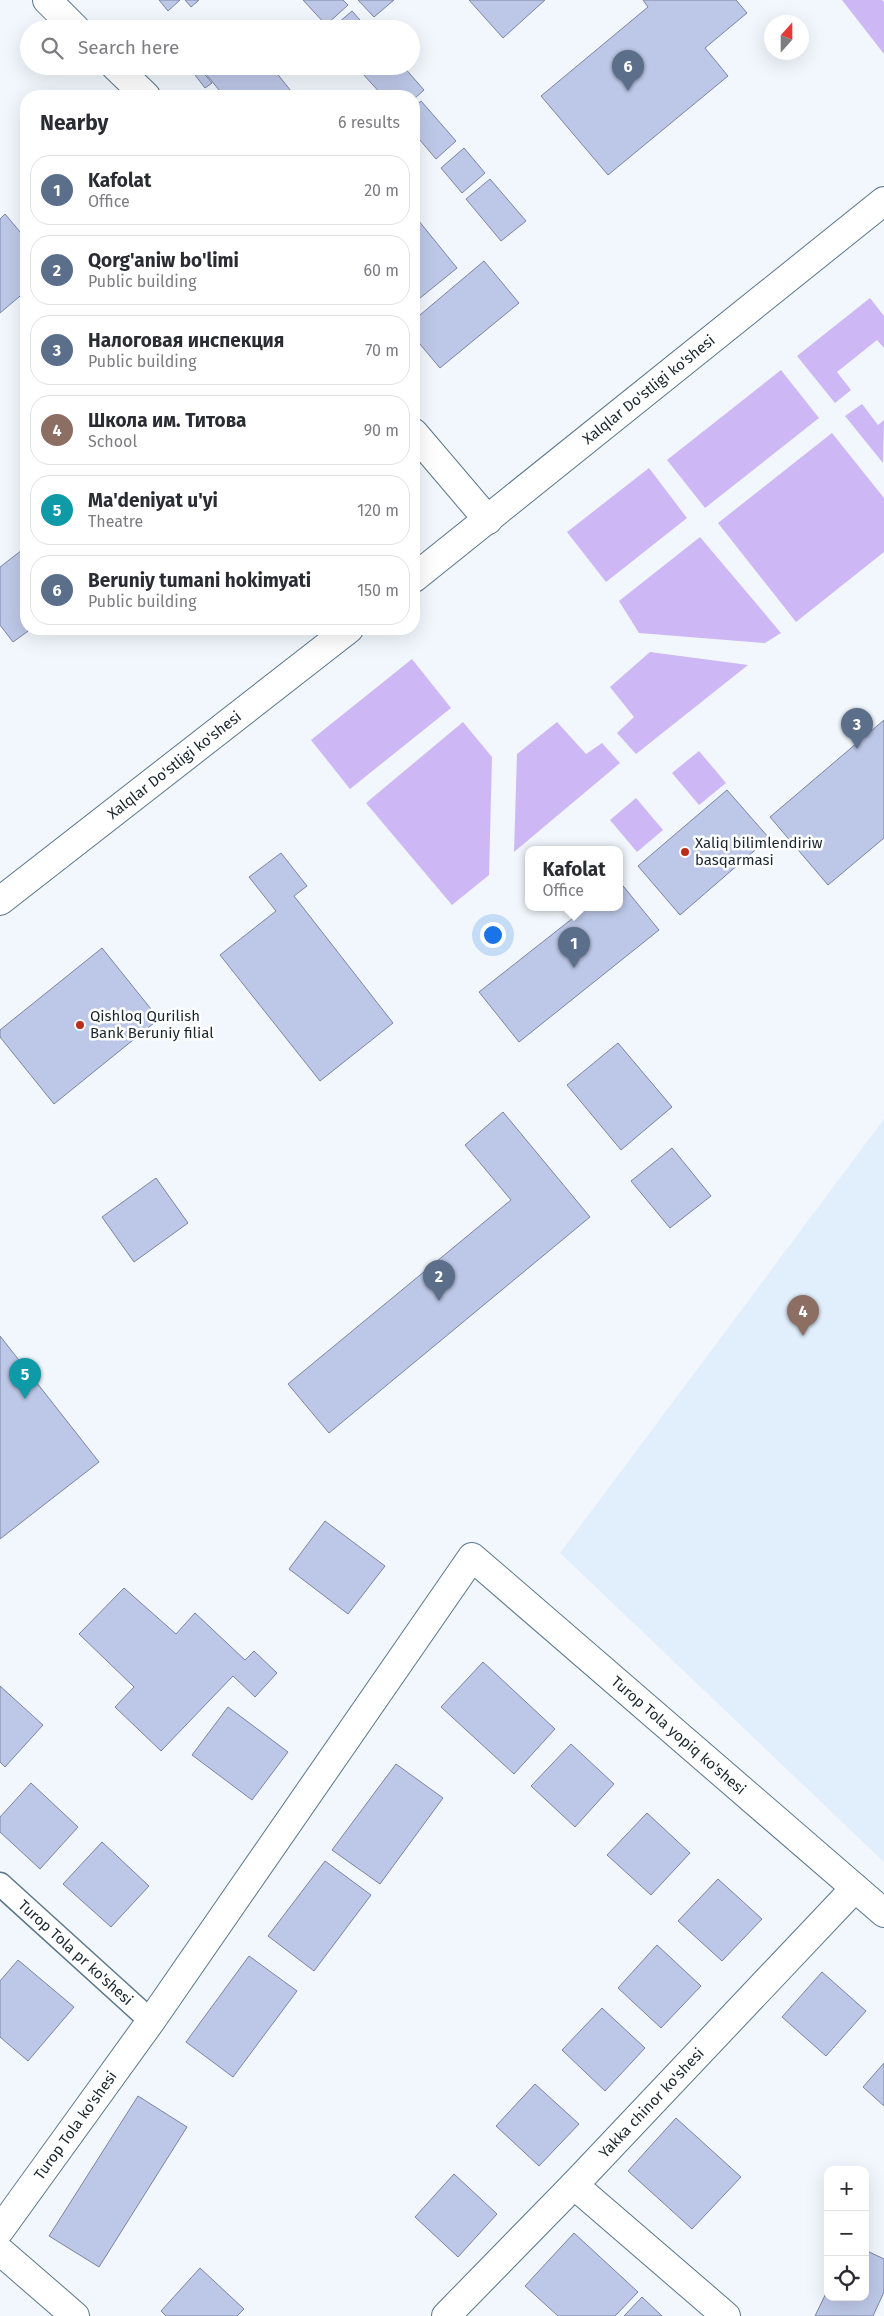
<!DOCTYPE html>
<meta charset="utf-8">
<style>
:root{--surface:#fff;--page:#f7f7f7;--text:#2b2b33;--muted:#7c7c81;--line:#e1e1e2;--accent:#7c3aed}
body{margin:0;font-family:"Fira Sans",sans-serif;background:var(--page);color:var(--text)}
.controls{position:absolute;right:15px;bottom:15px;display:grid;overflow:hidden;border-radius:10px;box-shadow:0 5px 20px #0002}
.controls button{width:45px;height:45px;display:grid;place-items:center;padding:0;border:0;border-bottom:1px solid var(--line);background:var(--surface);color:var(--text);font:25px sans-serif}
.compass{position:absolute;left:764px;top:15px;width:45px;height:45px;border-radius:50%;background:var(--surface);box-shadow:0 5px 20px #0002;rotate:21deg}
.you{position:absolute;left:492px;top:934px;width:18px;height:18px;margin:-12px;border:4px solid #fff;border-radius:50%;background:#1a73e8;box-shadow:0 0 0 8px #1a73e833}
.badge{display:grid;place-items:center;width:32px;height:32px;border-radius:50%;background:var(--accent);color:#fff;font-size:16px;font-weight:700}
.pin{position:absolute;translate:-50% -41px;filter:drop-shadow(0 1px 2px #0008)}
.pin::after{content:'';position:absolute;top:26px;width:18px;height:15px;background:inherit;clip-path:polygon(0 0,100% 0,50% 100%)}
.popup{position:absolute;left:525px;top:846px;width:98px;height:65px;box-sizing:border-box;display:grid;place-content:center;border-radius:10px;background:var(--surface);filter:drop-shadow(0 1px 4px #0005);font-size:16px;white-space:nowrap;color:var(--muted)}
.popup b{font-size:19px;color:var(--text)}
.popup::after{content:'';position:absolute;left:50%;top:100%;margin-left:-10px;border:10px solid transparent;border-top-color:var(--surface)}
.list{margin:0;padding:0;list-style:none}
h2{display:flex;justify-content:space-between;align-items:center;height:65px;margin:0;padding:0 20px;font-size:21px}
h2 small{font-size:16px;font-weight:400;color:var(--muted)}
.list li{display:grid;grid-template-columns:32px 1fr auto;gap:15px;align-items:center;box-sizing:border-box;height:70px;margin:0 10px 10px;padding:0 10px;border:1px solid var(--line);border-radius:20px}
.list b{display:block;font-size:19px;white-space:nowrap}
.list p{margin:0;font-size:16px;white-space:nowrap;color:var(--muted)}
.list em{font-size:16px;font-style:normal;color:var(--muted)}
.icon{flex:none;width:28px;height:28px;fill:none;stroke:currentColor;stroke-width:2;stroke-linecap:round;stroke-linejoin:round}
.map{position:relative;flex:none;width:884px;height:2316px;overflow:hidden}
.search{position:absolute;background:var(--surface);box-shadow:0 5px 20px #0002;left:20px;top:20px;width:400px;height:55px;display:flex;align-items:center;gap:12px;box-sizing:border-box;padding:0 18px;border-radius:28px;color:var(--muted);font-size:19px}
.panel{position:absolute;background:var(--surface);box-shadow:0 5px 20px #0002;left:20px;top:90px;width:400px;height:545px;border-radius:20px}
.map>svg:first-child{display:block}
.built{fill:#e0effb}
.green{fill:#cdb8f5}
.building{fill:#bdc8e8;stroke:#7b85a3}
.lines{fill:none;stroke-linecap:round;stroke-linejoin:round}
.service-casing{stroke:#5a778c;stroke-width:25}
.minor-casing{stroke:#5a778c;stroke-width:30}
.tertiary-casing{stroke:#5a778c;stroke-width:30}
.service{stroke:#fff;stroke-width:22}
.minor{stroke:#fff;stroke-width:28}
.tertiary{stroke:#fff;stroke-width:28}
.poi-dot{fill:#bb2e1c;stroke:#fff;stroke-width:2}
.labels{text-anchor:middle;stroke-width:5;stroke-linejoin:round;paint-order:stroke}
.street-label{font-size:15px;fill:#1a262e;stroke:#fff}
.poi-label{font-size:15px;fill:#1a262e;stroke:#fff;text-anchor:start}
</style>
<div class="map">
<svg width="884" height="2316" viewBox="0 0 884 2316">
<rect width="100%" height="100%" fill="#f1f7fc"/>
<polygon class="built" points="884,1119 884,1862 560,1553"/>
<g class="green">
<polygon points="842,0 882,0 884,2 884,54"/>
<polygon points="870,298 884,316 884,348 877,340 837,372 851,390 835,403 797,356"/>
<polygon points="781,370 819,418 705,508 667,460"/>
<polygon points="862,404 878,425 884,420 883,463 845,416"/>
<polygon points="832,433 884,498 884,552 796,622 718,523"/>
<polygon points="649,468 687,518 606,582 567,532"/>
<polygon points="700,537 781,633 765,643 639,633 619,601"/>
<polygon points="650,652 748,665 636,754 617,733 634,717 610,687"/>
<polygon points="412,659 451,708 350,789 311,740"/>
<polygon points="463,722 492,757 489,875 452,905 366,803"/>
<polygon points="557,722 586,754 602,743 620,763 514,852 517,754"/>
<polygon points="699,751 726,783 699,805 672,773"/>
<polygon points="636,798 663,830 637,852 610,820"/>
</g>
<g class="building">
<polygon points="159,0 180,0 168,11"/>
<polygon points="185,0 199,0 191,7"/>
<polygon points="303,0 343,0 348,5 326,25"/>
<polygon points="358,0 394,0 374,17"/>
<polygon points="469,0 545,0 503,38"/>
<polygon points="643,0 736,0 747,13 705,48 728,76 608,175 541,96 648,7"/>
<polygon points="352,11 368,29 331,29"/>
<polygon points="203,66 271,66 295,96 224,96 201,68"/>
<polygon points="370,66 403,66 424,90 414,99 414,96 383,96 362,73"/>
<polygon points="201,70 212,83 205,88 195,75"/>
<polygon points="421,101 456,141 436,159 414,133 414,107"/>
<polygon points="464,148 485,173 462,193 441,168"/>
<polygon points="490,179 526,221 501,241 466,199"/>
<polygon points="5,214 26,239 26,291 0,313 0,219"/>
<polygon points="414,215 457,268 414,303"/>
<polygon points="484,261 519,303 440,368 414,337 414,320"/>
<polygon points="26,547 26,629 31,629 13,642 0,625 0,567"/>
<polygon points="884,720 884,838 828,885 770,817"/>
<polygon points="727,790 769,838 680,915 638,866"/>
<polygon points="281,853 307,886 294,896 393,1023 320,1081 220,955 276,911 249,877"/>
<polygon points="619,881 659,930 519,1042 479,992 587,907 619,907"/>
<polygon points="102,948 159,1019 54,1104 0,1037 0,1030"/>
<polygon points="618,1043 672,1107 621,1150 567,1085"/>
<polygon points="503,1112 590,1217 329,1433 288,1384 511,1200 465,1145"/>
<polygon points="672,1148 711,1196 670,1228 631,1181"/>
<polygon points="156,1178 188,1223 134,1262 102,1217"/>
<polygon points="0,1336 99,1462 0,1539"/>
<polygon points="325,1521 385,1566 348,1614 289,1569"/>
<polygon points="124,1588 176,1634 195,1613 245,1660 254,1651 277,1673 255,1697 233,1676 161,1751 115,1707 134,1687 79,1634"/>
<polygon points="483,1662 555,1729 514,1774 441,1707"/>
<polygon points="0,1686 43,1725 5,1767 0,1762"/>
<polygon points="228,1707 288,1752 252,1800 192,1755"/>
<polygon points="571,1744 614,1784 575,1827 531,1786"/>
<polygon points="396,1764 443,1798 380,1884 332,1850"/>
<polygon points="31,1783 78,1827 40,1869 0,1832 0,1817"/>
<polygon points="647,1813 690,1853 651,1895 607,1855"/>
<polygon points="102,1842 149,1886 111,1927 63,1884"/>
<polygon points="325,1861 371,1895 314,1971 268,1936"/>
<polygon points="718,1879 762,1919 722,1961 678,1921"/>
<polygon points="657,1945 701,1986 661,2028 618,1988"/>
<polygon points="249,1956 297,1991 233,2077 186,2042"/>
<polygon points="18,1960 74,2007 28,2061 0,2037 0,1981"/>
<polygon points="822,1972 866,2011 826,2056 782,2017"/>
<polygon points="602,2008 645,2048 605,2091 562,2050"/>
<polygon points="884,2063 884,2106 863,2087"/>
<polygon points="535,2084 579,2124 539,2166 496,2126"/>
<polygon points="138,2096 187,2127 99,2267 49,2236"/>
<polygon points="676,2118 741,2177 692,2229 628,2171"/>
<polygon points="454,2174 497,2214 458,2257 415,2217"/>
<polygon points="574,2233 638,2292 615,2316 558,2316 525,2286"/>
<polygon points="865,2250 884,2259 884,2292 873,2316 815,2316 828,2289 828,2297 865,2297"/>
<polygon points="200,2268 244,2309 237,2316 166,2316 161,2311"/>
<polygon points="642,2297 662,2316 624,2316"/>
</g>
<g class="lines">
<defs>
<g id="service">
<path id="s1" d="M0 1884 151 2021"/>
</g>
<g id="minor">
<polyline points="47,0 76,29"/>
<polyline points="115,66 146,96"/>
<polyline points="414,433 488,520"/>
<polyline points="574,2185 726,2316"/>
<path id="s2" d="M0 2230 151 2021 472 1557 884 1913"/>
<polyline points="0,2251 75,2316"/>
<path id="s3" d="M446 2316 574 2185 855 1888"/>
</g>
<g id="tertiary">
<path id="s4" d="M414 578 884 201"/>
<path id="s5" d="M0 901 349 629"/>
</g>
</defs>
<use href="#service" class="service-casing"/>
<use href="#minor" class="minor-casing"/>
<use href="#tertiary" class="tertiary-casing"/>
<use href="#service" class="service"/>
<use href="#minor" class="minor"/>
<use href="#tertiary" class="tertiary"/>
</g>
<g class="poi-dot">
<circle cx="685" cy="852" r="5"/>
<circle cx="80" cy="1025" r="5"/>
</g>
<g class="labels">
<g class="street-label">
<text dy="5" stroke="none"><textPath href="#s4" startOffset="301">Xalqlar Do'stligi ko'shesi</textPath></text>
<text dy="5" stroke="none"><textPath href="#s5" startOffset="221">Xalqlar Do'stligi ko'shesi</textPath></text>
<text dy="5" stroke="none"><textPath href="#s2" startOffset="1095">Turop Tola yopiq ko'shesi</textPath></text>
<text dy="5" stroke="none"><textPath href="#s1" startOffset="102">Turop Tola pr ko'shesi</textPath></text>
<text dy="5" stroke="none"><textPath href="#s3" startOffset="296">Yakka chinor ko'shesi</textPath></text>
<text dy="5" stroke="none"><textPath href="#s2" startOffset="129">Turop Tola ko'shesi</textPath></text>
</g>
<g class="poi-label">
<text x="695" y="848">Xaliq bilimlendiriw<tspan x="695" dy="17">basqarmasi</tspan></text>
<text x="90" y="1021">Qishloq Qurilish<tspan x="90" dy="17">Bank Beruniy filial</tspan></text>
</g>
</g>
</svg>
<div class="controls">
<button>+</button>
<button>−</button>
<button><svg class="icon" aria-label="locate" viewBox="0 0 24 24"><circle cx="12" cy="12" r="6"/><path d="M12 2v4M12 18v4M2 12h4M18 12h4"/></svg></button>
</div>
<svg class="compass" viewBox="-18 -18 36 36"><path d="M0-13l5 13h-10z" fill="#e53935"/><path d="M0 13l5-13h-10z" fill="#7c7c81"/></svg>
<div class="you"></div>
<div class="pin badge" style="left:574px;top:968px;background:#5c6f8a">1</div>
<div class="popup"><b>Kafolat</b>Office</div>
<div class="pin badge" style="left:439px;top:1301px;background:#5c6f8a">2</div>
<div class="pin badge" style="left:857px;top:749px;background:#5c6f8a">3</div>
<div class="pin badge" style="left:803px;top:1336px;background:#8d6e63">4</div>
<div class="pin badge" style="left:25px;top:1399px;background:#0f9aa8">5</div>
<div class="pin badge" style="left:628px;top:91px;background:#5c6f8a">6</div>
<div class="search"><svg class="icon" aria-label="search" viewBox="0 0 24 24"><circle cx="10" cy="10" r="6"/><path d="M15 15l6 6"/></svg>Search here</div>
<section class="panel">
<h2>Nearby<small>6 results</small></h2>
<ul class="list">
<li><span class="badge" style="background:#5c6f8a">1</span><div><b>Kafolat</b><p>Office</p></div><em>20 m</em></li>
<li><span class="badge" style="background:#5c6f8a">2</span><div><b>Qorg'aniw bo'limi</b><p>Public building</p></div><em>60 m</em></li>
<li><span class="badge" style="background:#5c6f8a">3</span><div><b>Налоговая инспекция</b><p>Public building</p></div><em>70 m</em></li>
<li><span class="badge" style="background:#8d6e63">4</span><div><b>Школа им. Титова</b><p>School</p></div><em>90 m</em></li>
<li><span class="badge" style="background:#0f9aa8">5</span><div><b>Ma'deniyat u'yi</b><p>Theatre</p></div><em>120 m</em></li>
<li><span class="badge" style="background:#5c6f8a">6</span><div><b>Beruniy tumani hokimyati</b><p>Public building</p></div><em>150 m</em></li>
</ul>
</section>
</div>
